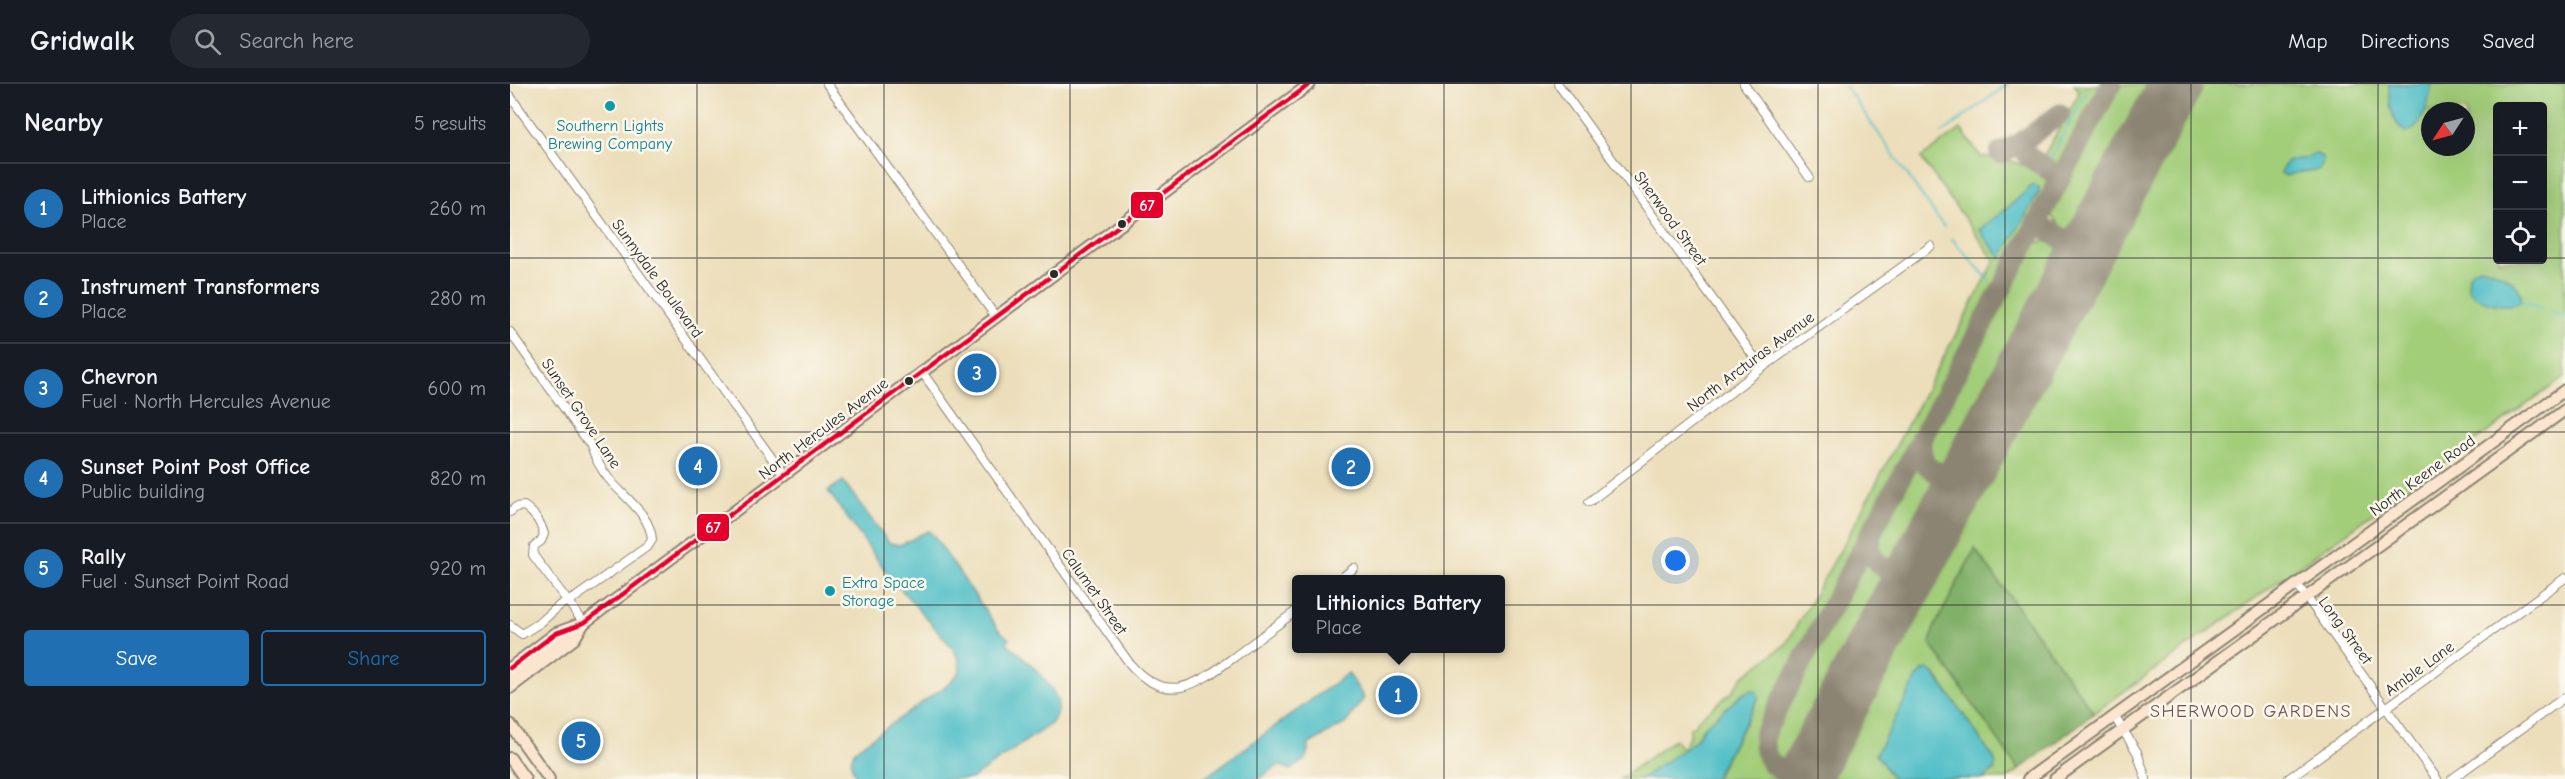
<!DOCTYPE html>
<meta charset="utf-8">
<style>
:root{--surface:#171b24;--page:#242831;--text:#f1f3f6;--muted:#9ea1a6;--line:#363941;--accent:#1f6fb2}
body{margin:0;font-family:"Comic Neue",sans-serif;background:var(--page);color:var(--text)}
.controls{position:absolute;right:18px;top:18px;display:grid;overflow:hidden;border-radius:6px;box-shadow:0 6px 24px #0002}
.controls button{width:54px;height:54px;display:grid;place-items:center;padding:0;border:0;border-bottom:2px solid var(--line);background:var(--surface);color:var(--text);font:30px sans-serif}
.compass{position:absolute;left:1911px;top:18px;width:54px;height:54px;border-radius:50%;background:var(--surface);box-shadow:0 6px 24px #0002;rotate:234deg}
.you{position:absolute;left:1166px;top:477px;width:21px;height:21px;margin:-15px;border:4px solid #fff;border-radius:50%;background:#1a73e8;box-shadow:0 0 0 9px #1a73e833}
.badge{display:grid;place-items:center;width:39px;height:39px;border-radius:50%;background:var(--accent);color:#fff;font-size:20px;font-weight:700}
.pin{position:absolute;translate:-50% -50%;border:3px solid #fff;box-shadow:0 2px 6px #0006}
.popup{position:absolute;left:782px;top:491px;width:213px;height:78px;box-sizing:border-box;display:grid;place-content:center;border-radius:6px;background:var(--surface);filter:drop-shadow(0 2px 4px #0005);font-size:20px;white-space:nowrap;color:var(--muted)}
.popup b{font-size:22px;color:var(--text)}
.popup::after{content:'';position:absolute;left:50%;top:100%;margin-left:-12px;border:12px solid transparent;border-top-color:var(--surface)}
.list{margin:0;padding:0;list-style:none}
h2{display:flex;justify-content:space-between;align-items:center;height:78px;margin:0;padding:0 24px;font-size:26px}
h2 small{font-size:20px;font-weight:400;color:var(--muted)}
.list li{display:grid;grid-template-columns:39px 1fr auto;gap:18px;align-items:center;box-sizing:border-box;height:90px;padding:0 24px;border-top:2px solid var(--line)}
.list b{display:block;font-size:22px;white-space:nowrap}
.list p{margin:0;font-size:20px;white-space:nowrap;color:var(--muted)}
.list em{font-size:20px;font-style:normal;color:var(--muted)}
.actions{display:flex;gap:12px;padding:18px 24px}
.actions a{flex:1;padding:14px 0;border:2px solid var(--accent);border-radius:6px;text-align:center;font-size:21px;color:var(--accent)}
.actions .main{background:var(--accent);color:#fff}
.icon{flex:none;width:33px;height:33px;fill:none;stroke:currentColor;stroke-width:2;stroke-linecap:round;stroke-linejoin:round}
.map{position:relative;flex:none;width:2055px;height:695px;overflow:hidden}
header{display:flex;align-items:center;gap:36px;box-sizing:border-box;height:84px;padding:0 30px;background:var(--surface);border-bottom:2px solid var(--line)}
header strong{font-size:28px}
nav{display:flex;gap:33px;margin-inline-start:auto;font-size:21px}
.search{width:420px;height:54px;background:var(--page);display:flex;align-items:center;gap:15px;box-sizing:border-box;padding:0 21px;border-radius:33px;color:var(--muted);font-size:22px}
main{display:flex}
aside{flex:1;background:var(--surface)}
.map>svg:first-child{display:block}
.green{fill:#a2cd79;stroke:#667c52;stroke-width:1.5;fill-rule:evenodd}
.forest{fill:#81b069;stroke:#566e4a;stroke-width:1.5}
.water{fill:#51bfc7;stroke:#3e7579;stroke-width:1.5}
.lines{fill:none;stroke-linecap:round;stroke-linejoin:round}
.stream{stroke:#51bfc7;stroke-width:2}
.taxiway{stroke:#8c8472;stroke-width:21}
.runway{stroke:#8c8472;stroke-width:54}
.street-casing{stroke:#8c8472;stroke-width:10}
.secondary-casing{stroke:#8c8472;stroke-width:14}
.street{stroke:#fff;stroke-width:8}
.secondary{stroke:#fbe5cf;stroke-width:10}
.bus-1-casing{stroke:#fbf7ec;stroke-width:9}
.bus-1{stroke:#e4002b;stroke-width:4.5}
.grid{fill:none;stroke:#2b2b2b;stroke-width:1.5;stroke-opacity:0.55}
.culture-dot{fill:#0f9aa8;stroke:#fbf7ec;stroke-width:2}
.bus-dot{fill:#2b2b2b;stroke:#fbf7ec;stroke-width:2}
.labels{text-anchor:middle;stroke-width:5;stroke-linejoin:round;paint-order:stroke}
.culture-label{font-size:16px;fill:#0d838f;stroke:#fbf7ec}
.street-label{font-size:16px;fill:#2b2b2b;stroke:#fbf7ec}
.neighbourhood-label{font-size:18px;letter-spacing:1.5px;fill:#725351;stroke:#fbf7ec}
.line-badge{stroke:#fbf7ec;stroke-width:2}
.badge-label{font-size:16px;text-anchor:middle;font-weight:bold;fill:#fff}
</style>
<header>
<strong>Gridwalk</strong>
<div class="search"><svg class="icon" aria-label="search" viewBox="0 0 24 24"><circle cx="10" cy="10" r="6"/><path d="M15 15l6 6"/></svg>Search here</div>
<nav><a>Map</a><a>Directions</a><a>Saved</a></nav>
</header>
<main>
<aside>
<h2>Nearby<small>5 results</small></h2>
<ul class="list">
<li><span class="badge">1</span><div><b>Lithionics Battery</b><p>Place</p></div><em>260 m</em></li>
<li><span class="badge">2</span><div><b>Instrument Transformers</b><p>Place</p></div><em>280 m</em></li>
<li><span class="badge">3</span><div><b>Chevron</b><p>Fuel · North Hercules Avenue</p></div><em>600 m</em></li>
<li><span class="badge">4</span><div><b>Sunset Point Post Office</b><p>Public building</p></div><em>820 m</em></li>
<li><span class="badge">5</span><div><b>Rally</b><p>Fuel · Sunset Point Road</p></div><em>920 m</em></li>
</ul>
<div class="actions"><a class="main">Save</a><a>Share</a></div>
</aside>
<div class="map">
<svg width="2055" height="695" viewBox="0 0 2055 695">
<rect width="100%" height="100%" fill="#fbf7ec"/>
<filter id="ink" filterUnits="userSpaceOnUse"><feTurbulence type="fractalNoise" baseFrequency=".0167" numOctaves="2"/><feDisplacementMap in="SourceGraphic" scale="12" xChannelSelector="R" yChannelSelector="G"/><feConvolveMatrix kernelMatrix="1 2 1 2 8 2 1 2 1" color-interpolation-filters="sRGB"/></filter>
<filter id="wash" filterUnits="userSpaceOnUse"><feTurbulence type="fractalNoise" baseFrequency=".008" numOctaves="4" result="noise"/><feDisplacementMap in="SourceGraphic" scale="24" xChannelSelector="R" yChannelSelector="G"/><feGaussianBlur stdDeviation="1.35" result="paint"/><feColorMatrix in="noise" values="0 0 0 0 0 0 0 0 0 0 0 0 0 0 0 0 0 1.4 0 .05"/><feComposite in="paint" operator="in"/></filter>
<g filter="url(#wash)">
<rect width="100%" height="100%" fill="#ecdeba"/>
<g class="green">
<polygon points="1564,0 1578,2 1595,0 1554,76 1544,82 1534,76 1533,73 1567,13 1569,7"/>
<polygon points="1608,0 1650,0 1575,139 1568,144 1554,146 1542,133 1541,125"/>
<path d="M1681 0H2055V293L1584 629 1465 465 1424 544 1420 559 1509 686 1497 695H1473L1484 687 1485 676 1425 590 1366 670 1383 695H1309ZM1988 22H2032V176H1988ZM1920 27H1956V63H1920Z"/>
<path d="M1451 45 1471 73C1483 70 1529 84 1536 93 1538 96 1538 99 1539 102L1248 649C1244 672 1254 684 1274 695H1205L1249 613 1242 606 1234 609 1194 643 1185 657 1174 665 1130 695H1110L1165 655 1171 663H1174L1180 651V644L1187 639V636L1222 608 1232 593 1276 560 1332 463 1485 177 1411 74ZM1523 101 1529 108 1490 173 1469 146 1500 122Z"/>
<path d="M1535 157C1548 161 1551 167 1553 180L1449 373C1437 382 1426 381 1417 369L1416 356 1522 159Z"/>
<polygon points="1405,378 1414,391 1433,403 1395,474 1387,478 1377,477 1367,467 1366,451"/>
<path d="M1354 474 1368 491 1382 499 1287 676 1281 680C1264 683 1256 667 1259 652Z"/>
</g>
<polygon class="forest" points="1465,465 1584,629 1509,686 1420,559 1424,544"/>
<g class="water">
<path d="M1879 0H1922C1919 17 1915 38 1900 48H1895C1880 37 1879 17 1879 0Z"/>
<path d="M1806 70 1812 73V81L1810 85C1798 90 1787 86 1776 92L1771 89C1774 77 1779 76 1790 75 1796 75 1801 71 1806 70Z"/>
<polygon points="1523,101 1529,103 1529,108 1491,174 1469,146 1500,122"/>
<path d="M1969 183C1984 185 2014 198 2011 217 2000 227 1964 218 1958 204L1959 190 1963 186Z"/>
<path d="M333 397 379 459 390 461 418 447 424 452 488 545 499 555 497 559C512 571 541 598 547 616 549 625 546 631 542 639L461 695H348C341 684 338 677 346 665L440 599 450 587 449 575 441 562 380 493 318 407Z"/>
<path d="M1419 585 1441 613 1485 676C1487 686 1481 689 1473 695H1383L1366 670 1407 594 1414 586Z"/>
<polygon points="838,589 854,614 836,639 799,660 796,675 781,686 769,681 748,695 693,695"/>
<polygon points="1242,606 1247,608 1249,613 1204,695 1130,695 1174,665 1185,657 1194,643 1234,609"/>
</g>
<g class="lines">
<g class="stream">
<polyline points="1336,3 1434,143"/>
<polyline points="1432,49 1498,0"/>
<polyline points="1540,75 1576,8"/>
<polyline points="1442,155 1479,196"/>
<polyline points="2011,217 2032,225"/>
<polyline points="2042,229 2055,233"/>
</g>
<g class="taxiway">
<polyline points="1550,30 1509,60 1519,73 1551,94"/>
<polyline points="1490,69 1509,60"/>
<polyline points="1526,140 1577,167"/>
<path d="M1411 353C1409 390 1433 399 1462 379"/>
<path d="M1408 478C1380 493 1356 484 1361 449L1601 0"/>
<path d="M1303 675C1297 679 1292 684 1286 685 1261 692 1251 668 1255 648L1360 450"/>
</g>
<polyline class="runway" points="1292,695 1666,0"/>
</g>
</g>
<g filter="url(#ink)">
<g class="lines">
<defs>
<g id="street">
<polyline points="317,0 486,233"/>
<polyline points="1048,0 1252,284"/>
<polyline points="1234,0 1299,93"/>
<polyline points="0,12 274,391"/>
<path d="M0 248 81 362C85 375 91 385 99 395 114 413 141 431 142 456L138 462 66 513 50 521 31 538 12 550 0 541"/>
<path d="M412 288 620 580C658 624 689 599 727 571 746 556 766 542 786 527"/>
<polyline points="1079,418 1252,284 1421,162"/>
<path d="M0 428 6 423 14 422C24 429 31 438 34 450L31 457 24 462 23 471 74 539"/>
<polyline points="829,496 844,484"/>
<polyline points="1787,500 1927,695"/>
<polyline points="1604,632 1627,668 1636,695"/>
<polyline points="1778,695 2055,494"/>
<polyline points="1942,695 2055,613"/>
</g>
<g id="secondary">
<polyline points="0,584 46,549 74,539 800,0"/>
<polyline points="0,593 61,547"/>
<polyline points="0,604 64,555 74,539"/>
<polyline points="0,640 39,695"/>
<polyline points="0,674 15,695"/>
<polyline points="1518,695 2055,306"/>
<polyline points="1545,695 2055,326"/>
</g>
</defs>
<use href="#street" class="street-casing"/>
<use href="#secondary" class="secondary-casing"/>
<use href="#street" class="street"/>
<use href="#secondary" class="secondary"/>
<defs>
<polyline id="bus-1" points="0,584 46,549 74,539 800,0"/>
</defs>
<use href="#bus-1" class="bus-1-casing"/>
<use href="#bus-1" class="bus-1"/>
</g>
</g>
<path class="grid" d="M187 0V695M374 0V695M560 0V695M747 0V695M934 0V695M1121 0V695M1308 0V695M1495 0V695M1681 0V695M1868 0V695M0 174H1988M2032 174H2055M0 348H2055M0 521H2055"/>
<g class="culture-dot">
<circle cx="100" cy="22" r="6"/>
<circle cx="320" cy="507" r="6"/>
</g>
<g class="bus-dot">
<circle cx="612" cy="140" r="5"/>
<circle cx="544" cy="190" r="5"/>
<circle cx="399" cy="297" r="5"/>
</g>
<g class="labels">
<g class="culture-label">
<text x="100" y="47">Southern Lights<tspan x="100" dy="18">Brewing Company</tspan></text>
<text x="332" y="504" text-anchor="start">Extra Space<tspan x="332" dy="18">Storage</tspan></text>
</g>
<g class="street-label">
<text transform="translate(1161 134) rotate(54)" y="6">Sherwood Street</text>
<text transform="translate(148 194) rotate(54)" y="6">Sunnydale Boulevard</text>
<text transform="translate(1240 277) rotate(-37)" y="6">North Arcturas Avenue</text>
<text transform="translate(72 329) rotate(56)" y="6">Sunset Grove Lane</text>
<text transform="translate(313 344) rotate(-37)" y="6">North Hercules Avenue</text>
<text transform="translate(1912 391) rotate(-36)" y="6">North Keene Road</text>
<text transform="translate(585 507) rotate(55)" y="6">Calumet Street</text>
<text transform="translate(1836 546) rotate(54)" y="6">Long Street</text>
<text transform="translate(1909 584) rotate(-36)" y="6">Amble Lane</text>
</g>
<g class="neighbourhood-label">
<text x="1741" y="633">SHERWOOD GARDENS</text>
</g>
</g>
<g class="line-badge">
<rect x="620" y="107" width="34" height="28" rx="6" fill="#e4002b"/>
<rect x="186" y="429" width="34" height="29" rx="6" fill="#e4002b"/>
</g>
<g class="badge-label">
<text x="637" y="127">67</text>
<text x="203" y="449">67</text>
</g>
</svg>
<div class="controls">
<button>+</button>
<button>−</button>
<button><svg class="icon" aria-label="locate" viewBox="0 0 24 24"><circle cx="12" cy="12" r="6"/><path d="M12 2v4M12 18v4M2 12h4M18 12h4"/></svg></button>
</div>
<svg class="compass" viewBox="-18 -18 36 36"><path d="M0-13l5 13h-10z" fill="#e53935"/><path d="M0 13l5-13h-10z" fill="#9ea1a6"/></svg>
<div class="you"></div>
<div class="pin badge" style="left:888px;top:611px">1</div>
<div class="popup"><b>Lithionics Battery</b>Place</div>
<div class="pin badge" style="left:841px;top:383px">2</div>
<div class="pin badge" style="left:467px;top:289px">3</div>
<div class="pin badge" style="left:188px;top:382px">4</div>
<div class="pin badge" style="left:71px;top:657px">5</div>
</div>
</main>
